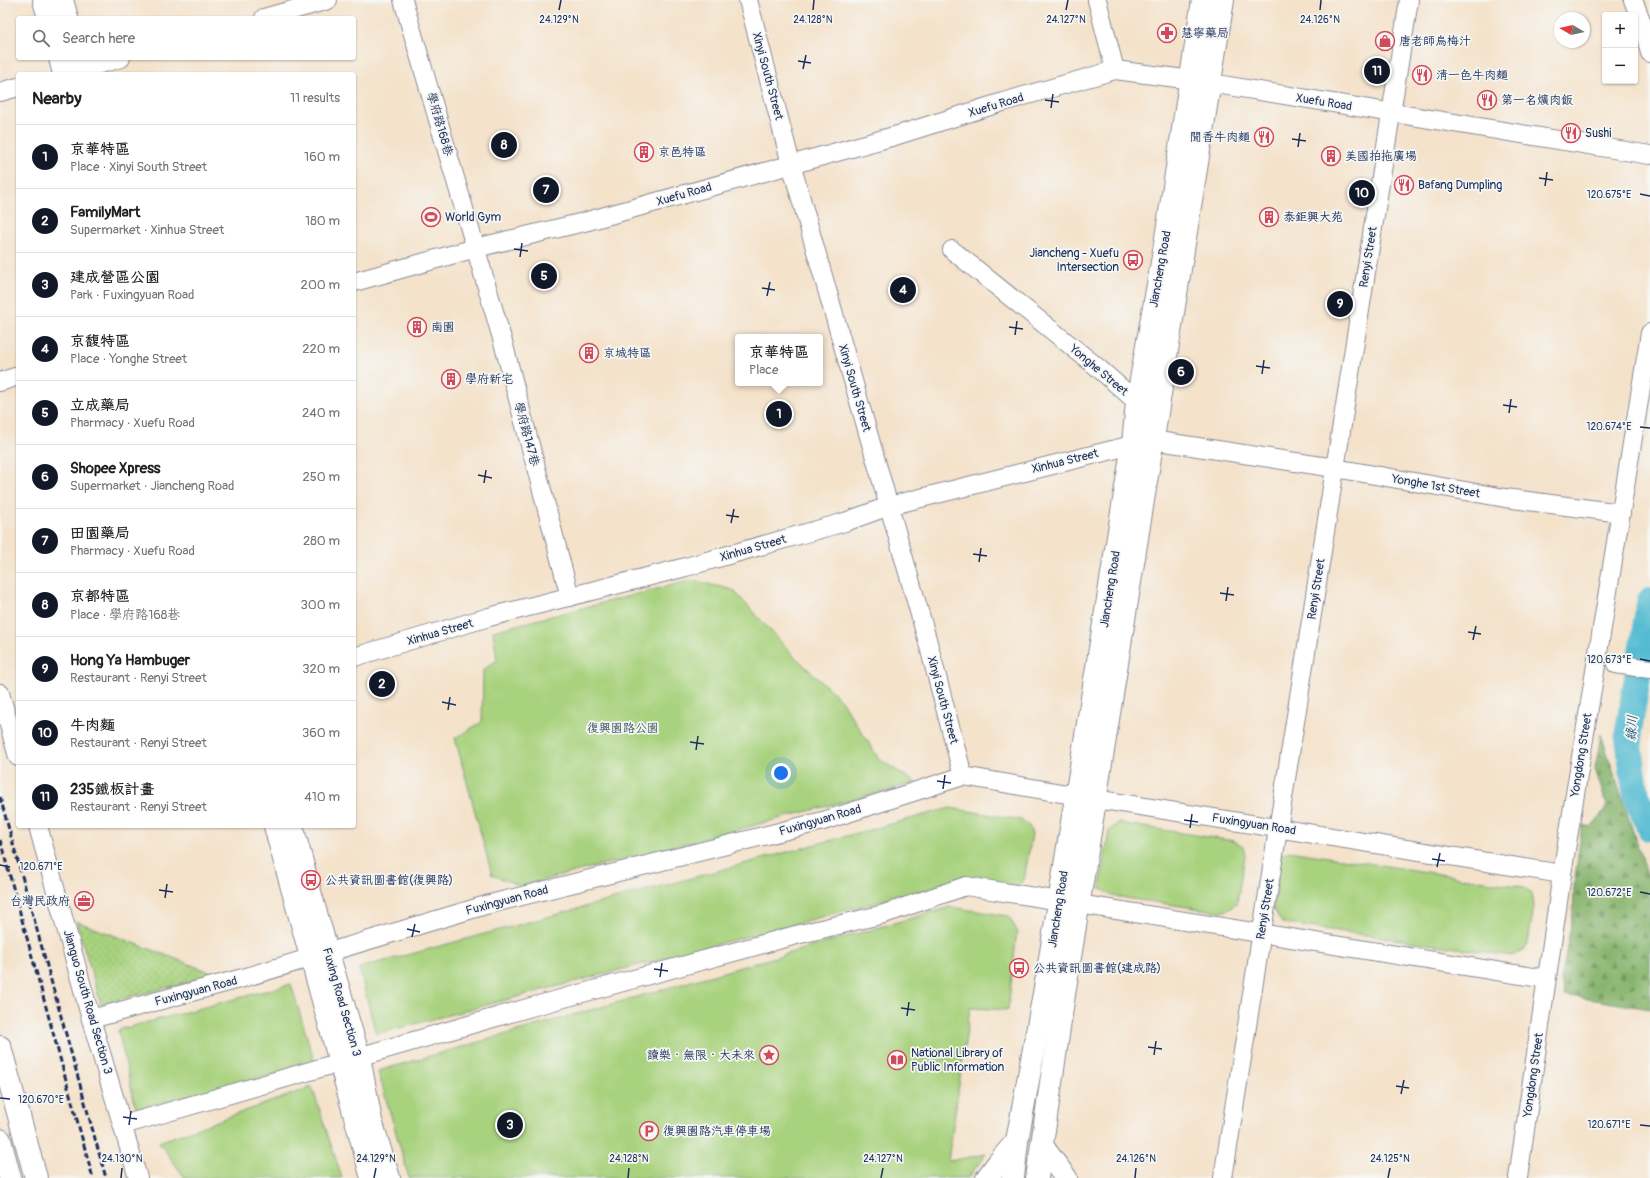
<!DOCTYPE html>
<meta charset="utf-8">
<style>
:root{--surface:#fff;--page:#f2f2f2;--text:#202124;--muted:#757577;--line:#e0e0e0;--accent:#111827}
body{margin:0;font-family:Pangolin,"LXGW WenKai TC",sans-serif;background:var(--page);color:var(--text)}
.controls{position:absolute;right:12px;top:12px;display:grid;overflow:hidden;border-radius:4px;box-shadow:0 1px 3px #0004}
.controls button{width:36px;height:36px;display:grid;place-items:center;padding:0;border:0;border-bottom:1px solid var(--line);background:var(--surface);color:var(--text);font:20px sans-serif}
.compass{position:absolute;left:1554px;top:12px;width:36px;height:36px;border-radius:50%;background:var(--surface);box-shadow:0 1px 3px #0004;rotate:279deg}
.you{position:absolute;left:781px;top:773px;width:14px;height:14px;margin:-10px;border:3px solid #fff;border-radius:50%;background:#1a73e8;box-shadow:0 0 0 6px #1a73e833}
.badge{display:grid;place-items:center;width:26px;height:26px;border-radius:50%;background:var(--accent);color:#fff;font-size:13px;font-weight:700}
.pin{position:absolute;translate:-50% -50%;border:2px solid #fff;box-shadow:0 1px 4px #0006}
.popup{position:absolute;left:735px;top:334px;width:88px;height:52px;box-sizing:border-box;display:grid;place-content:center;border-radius:4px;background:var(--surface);filter:drop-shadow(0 1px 3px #0005);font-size:13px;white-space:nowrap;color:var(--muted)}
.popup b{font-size:15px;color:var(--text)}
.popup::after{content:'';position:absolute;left:50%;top:100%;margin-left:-8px;border:8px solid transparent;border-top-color:var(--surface)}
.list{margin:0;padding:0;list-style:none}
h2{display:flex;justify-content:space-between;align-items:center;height:52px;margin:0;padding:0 16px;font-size:17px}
h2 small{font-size:13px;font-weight:400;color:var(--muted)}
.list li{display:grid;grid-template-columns:26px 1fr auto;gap:12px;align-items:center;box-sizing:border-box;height:64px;padding:0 16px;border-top:1px solid var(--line)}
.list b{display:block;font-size:15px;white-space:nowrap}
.list p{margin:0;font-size:13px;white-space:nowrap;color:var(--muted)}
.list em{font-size:13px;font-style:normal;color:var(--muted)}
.icon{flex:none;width:22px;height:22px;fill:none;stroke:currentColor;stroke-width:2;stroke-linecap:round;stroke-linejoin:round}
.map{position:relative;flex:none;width:1650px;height:1178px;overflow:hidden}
.search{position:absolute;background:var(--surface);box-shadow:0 1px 3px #0004;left:16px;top:16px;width:340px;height:44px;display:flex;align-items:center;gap:10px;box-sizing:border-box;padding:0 14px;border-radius:4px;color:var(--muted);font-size:15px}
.panel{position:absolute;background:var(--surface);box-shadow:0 1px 3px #0004;left:16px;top:72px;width:340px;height:756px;border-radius:4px}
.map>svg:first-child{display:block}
.grass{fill:url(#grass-dots);stroke:#62806e}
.forest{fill:url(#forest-firs);stroke:#507265}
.park{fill:#a8d27d;stroke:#62806e}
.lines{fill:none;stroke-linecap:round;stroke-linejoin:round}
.river{stroke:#54bbd2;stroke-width:27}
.minor-casing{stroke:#888894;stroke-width:20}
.tertiary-casing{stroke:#888894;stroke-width:24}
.minor{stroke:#fff;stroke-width:18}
.tertiary{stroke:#fff;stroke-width:22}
.rail{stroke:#1b2f5e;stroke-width:3;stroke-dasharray:6 3;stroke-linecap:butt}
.ticks{fill:none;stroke:#1b2f5e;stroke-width:1.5}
.labels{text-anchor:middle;stroke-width:3.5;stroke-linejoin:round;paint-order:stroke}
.poi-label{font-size:12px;fill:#1b2f5e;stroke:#f6f6f2;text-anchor:start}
.street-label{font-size:12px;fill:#1b2f5e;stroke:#f6f6f2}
.park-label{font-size:12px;fill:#3e5866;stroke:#f6f6f2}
.water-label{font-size:13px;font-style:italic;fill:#2c5981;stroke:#f6f6f2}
.ticks-label{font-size:10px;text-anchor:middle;fill:#1b2f5e;stroke:#f6f6f2;stroke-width:3.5;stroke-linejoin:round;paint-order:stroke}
</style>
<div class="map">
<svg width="1650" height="1178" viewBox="0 0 1650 1178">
<defs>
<pattern id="grass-dots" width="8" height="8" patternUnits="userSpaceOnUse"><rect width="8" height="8" fill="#a8d27d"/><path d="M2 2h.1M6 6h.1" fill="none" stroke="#90b56e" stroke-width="1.8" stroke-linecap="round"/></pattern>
<pattern id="forest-firs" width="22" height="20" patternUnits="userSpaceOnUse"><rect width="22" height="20" fill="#86b46c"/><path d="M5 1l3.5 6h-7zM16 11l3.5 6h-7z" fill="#6d935c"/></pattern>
</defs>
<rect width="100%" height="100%" fill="#f6f6f2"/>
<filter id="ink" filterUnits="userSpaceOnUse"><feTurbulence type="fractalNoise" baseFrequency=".025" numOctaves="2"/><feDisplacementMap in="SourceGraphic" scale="8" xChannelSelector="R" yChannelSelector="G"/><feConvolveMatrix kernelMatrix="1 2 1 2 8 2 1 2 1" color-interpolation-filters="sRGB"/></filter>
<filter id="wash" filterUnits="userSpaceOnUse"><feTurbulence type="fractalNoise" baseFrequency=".012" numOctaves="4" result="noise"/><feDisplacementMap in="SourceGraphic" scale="16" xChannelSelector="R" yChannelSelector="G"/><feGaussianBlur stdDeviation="0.9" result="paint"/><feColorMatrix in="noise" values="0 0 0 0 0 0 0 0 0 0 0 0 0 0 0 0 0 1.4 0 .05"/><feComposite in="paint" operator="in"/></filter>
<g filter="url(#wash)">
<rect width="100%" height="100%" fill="#f4e2ca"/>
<polygon class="grass" points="76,921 218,975 101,1004"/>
<polygon class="forest" points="1601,734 1650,883 1650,1009 1564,995 1561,980 1573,914 1574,887 1582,825 1592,827 1607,806 1595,769"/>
<g class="park">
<polygon points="692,580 733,590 794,656 841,700 879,759 916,783 521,886 492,875 455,738 482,722 483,670 497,660 493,631"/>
<polygon points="950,808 1022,820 1029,826 1032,834 1024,880 1017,887 958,881 376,1034 359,968"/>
<polygon points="1118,823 1234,841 1243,846 1245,856 1237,902 1230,909 1222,912 1112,896 1100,887 1109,831"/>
<polygon points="1289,851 1524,887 1532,894 1534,906 1528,943 1524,950 1512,956 1282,923 1273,908 1281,855"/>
<polygon points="950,907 1009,916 1017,931 1008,1010 970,1008 948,1161 986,1154 968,1178 409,1178 378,1071"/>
<polygon points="291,984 315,1064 136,1109 118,1030"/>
<polygon points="312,1087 342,1178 185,1178 159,1142"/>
</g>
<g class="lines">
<polyline class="river" points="1650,601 1628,734 1636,795 1650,828"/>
</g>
</g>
<g filter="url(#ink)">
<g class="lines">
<defs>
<g id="minor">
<polyline points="403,0 503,342 570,597"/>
<polyline points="748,0 791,164 927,639 963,776"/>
<polyline points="1097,0 1115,70"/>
<polyline points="1633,0 1643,25 1650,53"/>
<polyline points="264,18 328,0"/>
<polyline points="68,73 121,58"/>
<polyline points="0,92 18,87"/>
<polyline points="952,250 1096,366 1137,402 1152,440 1335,468 1505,498 1621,513"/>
<polyline points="354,282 476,248 584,222 898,135 1003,102 1115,70 1192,80 1650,155"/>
<polyline points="0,382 18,376"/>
<polyline points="354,657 489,617 686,567 845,522 889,506 1144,442"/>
<polyline points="1616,664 1650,669"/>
<polyline points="0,693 18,757"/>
<polyline points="38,826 91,1019 138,1178"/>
<polyline points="91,1019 243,978 486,905 823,821 963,776 1096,799 1562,874"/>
<polyline points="123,1125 531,1007 796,935 884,914 966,886 1546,979"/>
<polyline points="1223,1178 1409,0"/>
<polyline points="1518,1178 1562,874 1650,333"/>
</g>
<g id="tertiary">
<polyline points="44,0 49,18"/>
<polyline points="62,0 67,18"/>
<polyline points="60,58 64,74"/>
<polyline points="78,58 82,74"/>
<polyline points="275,826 372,1178"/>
<polyline points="292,826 315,910 359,1057 371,1121 389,1178"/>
<polyline points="0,1047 36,1178"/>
<polyline points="0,1140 10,1178"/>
<polyline points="1042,1146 1066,1178"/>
<polyline points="987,1178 999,1162 1017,1141"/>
<polyline points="1013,1178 1017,1141 1047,977 1133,444 1137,402 1164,251 1203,0"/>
<polyline points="1037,1178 1063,1001 1223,0"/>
</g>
</defs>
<use href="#minor" class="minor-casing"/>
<use href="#tertiary" class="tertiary-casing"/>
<use href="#minor" class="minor"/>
<use href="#tertiary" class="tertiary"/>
<g class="rail">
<polyline points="0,797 106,1178"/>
<polyline points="0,840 93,1178"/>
</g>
</g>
</g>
<path class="ticks" d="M559 10 561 0M813 10 814 0M1066 10 1068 0M1320 10 1321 0M798 61 811 63M803 69 806 55M1045 100 1059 102M1051 108 1053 94M1292 139 1306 141M1298 147 1300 133M1539 178 1553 180M1545 186 1547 172M1640 194 1650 196M514 249 528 251M520 257 522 243M762 288 775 290M767 296 770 282M1009 327 1023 329M1015 335 1017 321M1256 366 1270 368M1262 374 1264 360M1503 405 1517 407M1509 413 1511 399M1640 427 1650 428M478 475 492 478M484 483 486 470M726 515 739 517M731 523 734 509M973 554 987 556M979 562 981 548M1220 593 1234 595M1226 601 1228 587M1468 632 1481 634M1473 640 1476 626M1640 659 1650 661M442 702 456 705M448 710 450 697M690 742 704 744M696 750 698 736M937 781 951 783M943 789 945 775M1184 820 1198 822M1190 828 1192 814M1432 859 1445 861M0 865 10 867M1437 867 1440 853M159 890 173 892M1640 892 1650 894M165 898 167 884M407 929 420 932M412 937 415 924M654 969 668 971M660 977 662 963M901 1008 915 1010M907 1016 909 1002M1148 1047 1162 1049M1154 1055 1156 1041M1396 1086 1409 1088M1401 1094 1404 1080M0 1098 10 1099M123 1117 137 1119M129 1125 131 1111M1640 1125 1650 1126M121 1178 122 1168M374 1178 376 1168M628 1178 629 1168M881 1178 883 1168M1135 1178 1136 1168M1388 1178 1390 1168"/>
<defs>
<symbol id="pharmacy-ring" viewBox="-11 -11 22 22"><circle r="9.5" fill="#f6f6f2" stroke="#d1495b" stroke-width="1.5"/><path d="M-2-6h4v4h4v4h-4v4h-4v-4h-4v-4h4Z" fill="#d1495b"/></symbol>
<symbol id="shop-ring" viewBox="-11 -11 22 22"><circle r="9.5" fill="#f6f6f2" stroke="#d1495b" stroke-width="1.5"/><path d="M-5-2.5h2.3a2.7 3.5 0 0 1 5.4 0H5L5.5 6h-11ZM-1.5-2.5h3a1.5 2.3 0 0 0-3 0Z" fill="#d1495b"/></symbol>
<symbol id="restaurant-ring" viewBox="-11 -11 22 22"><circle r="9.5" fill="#f6f6f2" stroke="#d1495b" stroke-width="1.5"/><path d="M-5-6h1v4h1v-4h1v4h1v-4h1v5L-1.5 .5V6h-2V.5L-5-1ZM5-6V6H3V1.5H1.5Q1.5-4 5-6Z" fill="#d1495b"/></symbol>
<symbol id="building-ring" viewBox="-11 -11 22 22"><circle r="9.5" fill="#f6f6f2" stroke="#d1495b" stroke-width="1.5"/><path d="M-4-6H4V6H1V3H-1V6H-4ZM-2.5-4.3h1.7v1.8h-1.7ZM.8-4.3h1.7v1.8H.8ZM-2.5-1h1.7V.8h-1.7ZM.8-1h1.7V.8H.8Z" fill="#d1495b"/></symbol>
<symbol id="stadium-ring" viewBox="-11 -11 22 22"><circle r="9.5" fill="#f6f6f2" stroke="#d1495b" stroke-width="1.5"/><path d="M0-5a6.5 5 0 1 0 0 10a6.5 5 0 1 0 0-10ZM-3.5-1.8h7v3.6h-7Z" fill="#d1495b"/></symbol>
<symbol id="bus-ring" viewBox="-11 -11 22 22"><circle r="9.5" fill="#f6f6f2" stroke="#d1495b" stroke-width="1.5"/><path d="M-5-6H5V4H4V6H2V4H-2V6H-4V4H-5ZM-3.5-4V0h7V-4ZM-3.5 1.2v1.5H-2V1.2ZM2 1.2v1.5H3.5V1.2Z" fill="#d1495b"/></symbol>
<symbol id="office-ring" viewBox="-11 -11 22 22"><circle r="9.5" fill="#f6f6f2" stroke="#d1495b" stroke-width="1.5"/><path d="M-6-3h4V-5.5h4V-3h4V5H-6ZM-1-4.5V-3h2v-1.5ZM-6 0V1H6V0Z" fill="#d1495b"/></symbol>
<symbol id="sight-ring" viewBox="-11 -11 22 22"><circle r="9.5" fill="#f6f6f2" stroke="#d1495b" stroke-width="1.5"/><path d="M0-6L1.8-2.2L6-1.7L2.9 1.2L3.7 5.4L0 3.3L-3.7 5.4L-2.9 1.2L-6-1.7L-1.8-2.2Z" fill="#d1495b"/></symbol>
<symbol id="library-ring" viewBox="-11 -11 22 22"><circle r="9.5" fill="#f6f6f2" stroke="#d1495b" stroke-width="1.5"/><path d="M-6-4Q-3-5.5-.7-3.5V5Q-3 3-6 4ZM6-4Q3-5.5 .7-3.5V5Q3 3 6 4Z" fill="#d1495b"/></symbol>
<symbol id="parking-ring" viewBox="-11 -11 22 22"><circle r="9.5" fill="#f6f6f2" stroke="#d1495b" stroke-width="1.5"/><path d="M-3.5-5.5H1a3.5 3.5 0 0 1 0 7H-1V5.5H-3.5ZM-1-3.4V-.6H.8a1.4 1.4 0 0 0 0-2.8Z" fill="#d1495b"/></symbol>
</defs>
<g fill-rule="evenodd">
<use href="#pharmacy-ring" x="1156" y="22" width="22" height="22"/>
<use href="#shop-ring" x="1374" y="30" width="22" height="22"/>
<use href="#restaurant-ring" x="1411" y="64" width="22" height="22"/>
<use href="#restaurant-ring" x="1476" y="89" width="22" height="22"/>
<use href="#restaurant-ring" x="1560" y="122" width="22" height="22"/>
<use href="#restaurant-ring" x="1253" y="126" width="22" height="22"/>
<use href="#building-ring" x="633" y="141" width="22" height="22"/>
<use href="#building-ring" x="1320" y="145" width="22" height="22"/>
<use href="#restaurant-ring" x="1393" y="174" width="22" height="22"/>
<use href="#stadium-ring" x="420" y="206" width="22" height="22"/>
<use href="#building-ring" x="1258" y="206" width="22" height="22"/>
<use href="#bus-ring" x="1122" y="249" width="22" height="22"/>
<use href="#building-ring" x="406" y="316" width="22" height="22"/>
<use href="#building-ring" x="578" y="342" width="22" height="22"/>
<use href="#building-ring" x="440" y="368" width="22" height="22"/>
<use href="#bus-ring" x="300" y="869" width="22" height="22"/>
<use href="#office-ring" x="73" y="890" width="22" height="22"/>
<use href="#bus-ring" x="1008" y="957" width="22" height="22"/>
<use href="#sight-ring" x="758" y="1044" width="22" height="22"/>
<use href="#library-ring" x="886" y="1049" width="22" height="22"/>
<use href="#parking-ring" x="638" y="1120" width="22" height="22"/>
</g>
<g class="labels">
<g class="poi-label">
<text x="1181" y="37">慧寧藥局</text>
<text x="1399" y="45">唐老師烏梅汁</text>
<text x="1436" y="79">清一色牛肉麵</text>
<text x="1501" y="104">第一名爌肉飯</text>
<text x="1585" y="137">Sushi</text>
<text x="1250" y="141" text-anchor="end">聞香牛肉麵</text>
<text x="658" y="156">京邑特區</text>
<text x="1345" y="160">美國拍拖廣場</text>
<text x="1418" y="189">Bafang Dumpling</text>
<text x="445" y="221">World Gym</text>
<text x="1283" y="221">泰鉅興大苑</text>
<text x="1119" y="257" text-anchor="end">Jiancheng - Xuefu<tspan x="1119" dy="14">Intersection</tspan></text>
<text x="431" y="331">南園</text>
<text x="603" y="357">京城特區</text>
<text x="465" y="383">學府新宅</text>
<text x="325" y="884">公共資訊圖書館(復興路)</text>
<text x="70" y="905" text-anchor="end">台灣民政府</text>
<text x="1033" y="972">公共資訊圖書館(建成路)</text>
<text x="911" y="1057">National Library of<tspan x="911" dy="14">Public Information</tspan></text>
<text x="755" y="1059" text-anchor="end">讀樂‧無限‧大未來</text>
<text x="663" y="1135">復興園路汽車停車場</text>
</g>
<g class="street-label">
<text transform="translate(768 76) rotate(75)" y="4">Xinyi South Street</text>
<text transform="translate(1324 102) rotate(9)" y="4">Xuefu Road</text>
<text transform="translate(996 105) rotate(-17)" y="4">Xuefu Road</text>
<text transform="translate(440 124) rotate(74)" y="4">學府路168巷</text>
<text transform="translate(684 194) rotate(-16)" y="4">Xuefu Road</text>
<text transform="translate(1368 257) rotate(-81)" y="4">Renyi Street</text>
<text transform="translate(1160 269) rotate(-80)" y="4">Jiancheng Road</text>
<text transform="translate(1099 370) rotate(40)" y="4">Yonghe Street</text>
<text transform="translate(855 388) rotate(74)" y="4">Xinyi South Street</text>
<text transform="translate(527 434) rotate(75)" y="4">學府路147巷</text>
<text transform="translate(1065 461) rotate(-14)" y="4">Xinhua Street</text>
<text transform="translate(1436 486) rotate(10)" y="4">Yonghe 1st Street</text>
<text transform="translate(753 548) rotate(-16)" y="4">Xinhua Street</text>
<text transform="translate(1110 589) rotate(-81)" y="4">Jiancheng Road</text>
<text transform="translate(1316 589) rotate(-81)" y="4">Renyi Street</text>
<text transform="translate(440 632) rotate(-16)" y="4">Xinhua Street</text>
<text transform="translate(943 700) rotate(75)" y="4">Xinyi South Street</text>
<text transform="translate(1581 755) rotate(-81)" y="4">Yongdong Street</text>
<text transform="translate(820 820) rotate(-16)" y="4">Fuxingyuan Road</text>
<text transform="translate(1254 824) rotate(9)" y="4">Fuxingyuan Road</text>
<text transform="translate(507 900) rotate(-15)" y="4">Fuxingyuan Road</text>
<text transform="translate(1058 909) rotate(-81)" y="4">Jiancheng Road</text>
<text transform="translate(1265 909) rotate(-81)" y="4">Renyi Street</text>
<text transform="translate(196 991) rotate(-15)" y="4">Fuxingyuan Road</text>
<text transform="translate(88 1002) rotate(74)" y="4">Jianguo South Road Section 3</text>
<text transform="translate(342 1002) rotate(74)" y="4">Fuxing Road Section 3</text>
<text transform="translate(1533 1075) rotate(-82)" y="4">Yongdong Street</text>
</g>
<g class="park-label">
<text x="623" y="732">復興園路公園</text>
</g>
<g class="water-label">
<text transform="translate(1631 728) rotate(-86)" y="5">綠川</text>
</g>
</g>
<g class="ticks-label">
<text x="559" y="23">24.129°N</text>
<text x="813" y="23">24.128°N</text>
<text x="1066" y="23">24.127°N</text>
<text x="1320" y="23">24.126°N</text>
<text x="1609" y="198">120.675°E</text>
<text x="1609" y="430">120.674°E</text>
<text x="1609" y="663">120.673°E</text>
<text x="41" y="870">120.671°E</text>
<text x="1609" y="896">120.672°E</text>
<text x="41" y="1103">120.670°E</text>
<text x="1609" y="1128">120.671°E</text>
<text x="122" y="1162">24.130°N</text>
<text x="376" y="1162">24.129°N</text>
<text x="629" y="1162">24.128°N</text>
<text x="883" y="1162">24.127°N</text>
<text x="1136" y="1162">24.126°N</text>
<text x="1390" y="1162">24.125°N</text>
</g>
</svg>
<div class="controls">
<button>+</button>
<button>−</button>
</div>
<svg class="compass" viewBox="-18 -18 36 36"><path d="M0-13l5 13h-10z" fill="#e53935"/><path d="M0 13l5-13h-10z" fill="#757577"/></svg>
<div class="you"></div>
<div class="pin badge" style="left:779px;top:414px">1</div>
<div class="popup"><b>京華特區</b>Place</div>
<div class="pin badge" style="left:382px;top:684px">2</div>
<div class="pin badge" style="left:510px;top:1125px">3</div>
<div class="pin badge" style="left:903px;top:290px">4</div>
<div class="pin badge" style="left:544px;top:276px">5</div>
<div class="pin badge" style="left:1181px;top:372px">6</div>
<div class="pin badge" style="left:546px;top:190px">7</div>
<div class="pin badge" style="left:504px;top:145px">8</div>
<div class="pin badge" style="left:1340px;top:304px">9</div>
<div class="pin badge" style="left:1362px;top:193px">10</div>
<div class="pin badge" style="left:1377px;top:71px">11</div>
<div class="search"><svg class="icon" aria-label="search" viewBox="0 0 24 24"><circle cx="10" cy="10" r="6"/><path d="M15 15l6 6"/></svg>Search here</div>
<section class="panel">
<h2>Nearby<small>11 results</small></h2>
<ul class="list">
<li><span class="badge">1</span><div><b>京華特區</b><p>Place · Xinyi South Street</p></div><em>160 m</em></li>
<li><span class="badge">2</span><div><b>FamilyMart</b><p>Supermarket · Xinhua Street</p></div><em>180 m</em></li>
<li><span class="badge">3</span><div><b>建成營區公園</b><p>Park · Fuxingyuan Road</p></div><em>200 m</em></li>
<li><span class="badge">4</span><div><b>京馥特區</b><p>Place · Yonghe Street</p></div><em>220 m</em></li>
<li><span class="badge">5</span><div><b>立成藥局</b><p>Pharmacy · Xuefu Road</p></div><em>240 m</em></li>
<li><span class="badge">6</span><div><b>Shopee Xpress</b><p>Supermarket · Jiancheng Road</p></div><em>250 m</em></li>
<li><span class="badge">7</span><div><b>田園藥局</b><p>Pharmacy · Xuefu Road</p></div><em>280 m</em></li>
<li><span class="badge">8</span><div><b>京都特區</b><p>Place · 學府路168巷</p></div><em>300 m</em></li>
<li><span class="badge">9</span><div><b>Hong Ya Hambuger</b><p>Restaurant · Renyi Street</p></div><em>320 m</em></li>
<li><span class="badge">10</span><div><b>牛肉麵</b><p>Restaurant · Renyi Street</p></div><em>360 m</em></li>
<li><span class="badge">11</span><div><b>235鐵板計畫</b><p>Restaurant · Renyi Street</p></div><em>410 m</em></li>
</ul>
</section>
</div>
